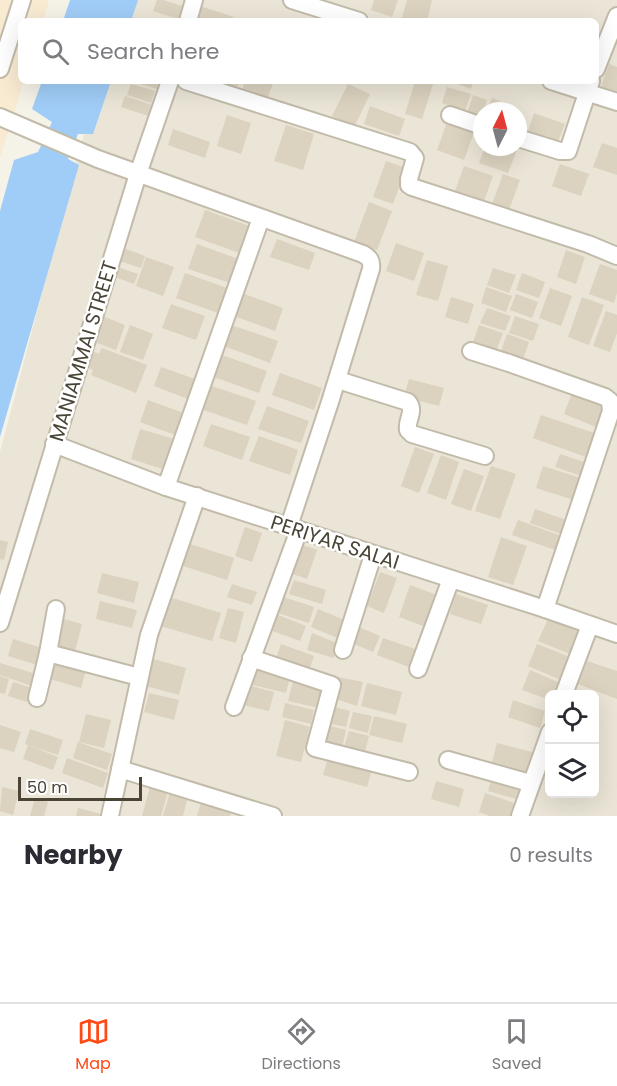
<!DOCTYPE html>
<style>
:root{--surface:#fff;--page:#f7f7f7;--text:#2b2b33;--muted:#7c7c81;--line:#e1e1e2;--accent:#ff4a16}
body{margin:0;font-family:Poppins,sans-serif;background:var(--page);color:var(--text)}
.controls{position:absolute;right:18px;bottom:18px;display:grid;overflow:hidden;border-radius:9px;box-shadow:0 6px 24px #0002}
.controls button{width:54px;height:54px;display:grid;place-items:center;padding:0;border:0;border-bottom:2px solid var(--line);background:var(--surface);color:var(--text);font:30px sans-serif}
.compass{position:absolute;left:473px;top:102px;width:54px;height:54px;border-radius:50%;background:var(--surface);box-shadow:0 6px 24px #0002;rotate:6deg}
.scale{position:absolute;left:18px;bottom:15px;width:124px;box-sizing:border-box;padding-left:6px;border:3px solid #4a4436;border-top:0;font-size:16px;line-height:21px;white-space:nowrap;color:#4a4436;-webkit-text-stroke:4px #fff;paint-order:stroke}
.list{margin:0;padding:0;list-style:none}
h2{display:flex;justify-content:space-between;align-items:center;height:78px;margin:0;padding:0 24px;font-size:26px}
h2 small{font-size:20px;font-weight:400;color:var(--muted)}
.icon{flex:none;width:33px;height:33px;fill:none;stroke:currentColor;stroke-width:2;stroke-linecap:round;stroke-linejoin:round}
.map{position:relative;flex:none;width:617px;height:816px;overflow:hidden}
.search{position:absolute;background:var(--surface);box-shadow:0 6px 24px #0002;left:18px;right:18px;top:18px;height:66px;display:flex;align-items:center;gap:15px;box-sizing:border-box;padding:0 21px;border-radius:9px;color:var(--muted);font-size:22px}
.sheet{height:186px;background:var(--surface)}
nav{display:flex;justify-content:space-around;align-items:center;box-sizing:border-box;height:84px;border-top:2px solid var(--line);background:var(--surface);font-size:16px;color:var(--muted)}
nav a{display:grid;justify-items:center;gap:3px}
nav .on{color:var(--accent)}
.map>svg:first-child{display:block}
.residential{fill:#eae5d6;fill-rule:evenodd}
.commercial{fill:#f9ebd2}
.water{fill:#a0cdf7}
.building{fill:#dbd2bf}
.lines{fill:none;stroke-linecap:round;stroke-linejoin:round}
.minor-casing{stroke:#c2bbaa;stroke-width:20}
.minor{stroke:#fff;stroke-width:16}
.labels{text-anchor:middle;stroke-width:5;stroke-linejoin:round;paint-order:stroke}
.street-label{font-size:20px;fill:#4a4436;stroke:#fff}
</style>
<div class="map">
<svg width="617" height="816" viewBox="0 0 617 816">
<rect width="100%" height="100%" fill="#f5f2e8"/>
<path class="residential" d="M120 0H617V816H0V452L98 81H596V21H114ZM482 111H518V147H482ZM550 694H594V794H550Z"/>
<polygon class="commercial" points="0,0 49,0 43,21 21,21 21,81 24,81 0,158"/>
<g class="water">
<polygon points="70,0 138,0 131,21 63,21"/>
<polygon points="42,81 111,81 93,134 78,134 68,159 79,165 0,437 0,211 14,160 38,152 52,122 32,109"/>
</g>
<g class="building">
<polygon points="157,0 163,0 185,7 181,20 153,11"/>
<polygon points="374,0 398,0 392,17 371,10"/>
<polygon points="407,0 432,0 427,21 401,21"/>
<polygon points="197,5 234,17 233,21 192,21"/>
<polygon points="609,64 617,67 617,97 600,90"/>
<polygon points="132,81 160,81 157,89"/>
<polygon points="217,81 239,81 237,88"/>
<polygon points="245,81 274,81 267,99 242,90"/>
<polygon points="415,81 434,81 422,119 405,114"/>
<polygon points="449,81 473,81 471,89"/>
<polygon points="131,84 155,91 151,103 127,95"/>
<polygon points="348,84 370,94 354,127 332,116"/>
<polygon points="447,87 471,94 465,111 442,103"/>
<polygon points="473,95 487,100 481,118 467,113"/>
<polygon points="125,96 155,106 151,117 121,107"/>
<polygon points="492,98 505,103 502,111 487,111"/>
<polygon points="370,106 405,119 399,136 364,124"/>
<polygon points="534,113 565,124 557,144 527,134"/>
<polygon points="227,115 251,123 241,154 217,146"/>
<polygon points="447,122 474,132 464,160 437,150"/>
<polygon points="286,125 314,134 303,170 274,161"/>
<polygon points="173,129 210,142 205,158 168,145"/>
<polygon points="602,143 617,148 617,175 593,167"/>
<polygon points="485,147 518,147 508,173 479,163"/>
<polygon points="386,161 406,168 393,204 373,197"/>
<polygon points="560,164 589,174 581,196 552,186"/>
<polygon points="464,166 493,176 484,201 455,191"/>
<polygon points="503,174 520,180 509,210 492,204"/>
<polygon points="369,202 392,211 377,250 354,242"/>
<polygon points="205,210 252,227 242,254 195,237"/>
<polygon points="277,239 315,253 309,270 270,257"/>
<polygon points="396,243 424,253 414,281 386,271"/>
<polygon points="197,244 238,259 230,283 188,269"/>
<polygon points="118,246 145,256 141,268 113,259"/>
<polygon points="566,250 585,257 576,284 557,277"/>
<polygon points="146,257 174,267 163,296 136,286"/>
<polygon points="427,260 448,266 438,301 416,295"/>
<polygon points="600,264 617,270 617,293 614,303 589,294"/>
<polygon points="115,266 138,274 134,284 112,276"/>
<polygon points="493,268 516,275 509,293 487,285"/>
<polygon points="185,273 227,288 218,313 176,298"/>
<polygon points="522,273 545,282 539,298 516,290"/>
<polygon points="486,287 512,296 506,312 481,303"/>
<polygon points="550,288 572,296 561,326 539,318"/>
<polygon points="239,292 283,308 275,331 231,315"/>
<polygon points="516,294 538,302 532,318 510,310"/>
<polygon points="451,297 474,304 468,324 445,317"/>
<polygon points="582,297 604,305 589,345 568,337"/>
<polygon points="171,304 205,316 196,340 162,328"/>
<polygon points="487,308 511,316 505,331 480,323"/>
<polygon points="606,311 617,315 617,333 610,352 593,346"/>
<polygon points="102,316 125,325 116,350 92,341"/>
<polygon points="515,316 539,324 533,341 509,333"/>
<polygon points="228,324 278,341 270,363 221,345"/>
<polygon points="130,325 153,334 143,360 120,352"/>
<polygon points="479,325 503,333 496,351 473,342"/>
<polygon points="507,334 529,342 523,359 501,351"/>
<polygon points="102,348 147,365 136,393 91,375 93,370 87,367 93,351 99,354"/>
<polygon points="219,354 267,371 259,393 211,376"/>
<polygon points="161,367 195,379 188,399 154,386"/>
<polygon points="280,373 322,388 314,410 272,395"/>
<polygon points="409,379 444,388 439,406 404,397"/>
<polygon points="209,385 256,401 247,425 201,409"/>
<polygon points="572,393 604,405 596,427 564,414"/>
<polygon points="148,400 186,414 178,436 140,422"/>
<polygon points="267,406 309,421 301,443 258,429"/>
<polygon points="541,415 594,433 586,457 533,438"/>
<polygon points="211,424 250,437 242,460 203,446"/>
<polygon points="140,429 178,440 169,471 131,459"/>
<polygon points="259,436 298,450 290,475 249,461"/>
<polygon points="415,447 434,454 419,493 401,486"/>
<polygon points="560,454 587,463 582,476 555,467"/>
<polygon points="441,455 459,462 446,500 427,493"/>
<polygon points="491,466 516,474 500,519 475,511"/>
<polygon points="543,466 584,479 577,501 536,488"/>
<polygon points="464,469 484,476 471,511 451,504"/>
<polygon points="535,509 569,521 564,535 530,523"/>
<polygon points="518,520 561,536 555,550 512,535"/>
<polygon points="245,527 262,533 252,562 235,556"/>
<polygon points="501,537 527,546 513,585 488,577"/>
<polygon points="0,540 8,542 4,560 0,559"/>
<polygon points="187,543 234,558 227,580 180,565"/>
<polygon points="300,544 317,550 307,579 290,573"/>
<polygon points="380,572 397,578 384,613 367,606"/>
<polygon points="102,573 139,582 134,603 97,593"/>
<polygon points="294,580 326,590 322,604 289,594"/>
<polygon points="232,584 257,592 252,605 227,597"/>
<polygon points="410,585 437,595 426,627 399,617"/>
<polygon points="456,594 488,605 481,624 450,614"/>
<polygon points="166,596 221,613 212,641 157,625"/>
<polygon points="283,597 314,607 309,623 278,613"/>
<polygon points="100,601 137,610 132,628 96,619"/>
<polygon points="228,608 244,612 236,643 219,638"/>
<polygon points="318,609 347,621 340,639 311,627"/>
<polygon points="276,614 306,626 300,641 270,630"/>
<polygon points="60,618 82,624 75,651 53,646"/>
<polygon points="548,619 580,632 570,654 538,641"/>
<polygon points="354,625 380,636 373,652 347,641"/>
<polygon points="312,633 337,643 334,658 307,650"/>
<polygon points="383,638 415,649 409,667 377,655"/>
<polygon points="13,639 42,648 37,665 8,656"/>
<polygon points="281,644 314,656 308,673 275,662"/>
<polygon points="537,644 570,657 561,680 528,666"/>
<polygon points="153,659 186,668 179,695 146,686"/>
<polygon points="587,661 617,671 617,699 578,684"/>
<polygon points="0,663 36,674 32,686 0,675"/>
<polygon points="54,664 85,673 81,688 50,679"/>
<polygon points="257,668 290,677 286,693 253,685"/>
<polygon points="530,670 558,682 553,694 550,694 550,700 522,690"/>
<polygon points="0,676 9,679 5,694 0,693"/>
<polygon points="294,677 325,685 319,708 288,701"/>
<polygon points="338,677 363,682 357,706 333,698"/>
<polygon points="13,682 32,688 27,702 8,696"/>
<polygon points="367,683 402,692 396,715 361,706"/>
<polygon points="247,685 274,692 269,711 242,705"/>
<polygon points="149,693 179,700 174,720 144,712"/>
<polygon points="513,700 545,711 540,728 508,717"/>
<polygon points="285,703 314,710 311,724 282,717"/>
<polygon points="331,706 350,711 346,727 327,723"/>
<polygon points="353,712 372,716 368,733 349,728"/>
<polygon points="86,714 111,720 104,748 79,742"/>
<polygon points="374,716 407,724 402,743 369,735"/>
<polygon points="285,720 310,727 301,762 276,756"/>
<polygon points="0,725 21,732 14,752 0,748"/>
<polygon points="327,725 346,730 342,748 323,743"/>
<polygon points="30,729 63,740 58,755 25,744"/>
<polygon points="349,731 369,736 365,752 344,747"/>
<polygon points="78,742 112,754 107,770 73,758"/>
<polygon points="497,743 532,752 526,775 491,766"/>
<polygon points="28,745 58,757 53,770 23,759"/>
<polygon points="329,754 373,766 367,787 323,775"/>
<polygon points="67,758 108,773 103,788 62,773"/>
<polygon points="492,776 524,785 520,800 488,791"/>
<polygon points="436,781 464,789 459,807 431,799"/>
<polygon points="151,783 169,788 161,816 142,816"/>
<polygon points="2,787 19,791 13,815 0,811"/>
<polygon points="171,789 189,793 183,816 163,816"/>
<polygon points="485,793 517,804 513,816 490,816 479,812"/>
<polygon points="35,798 48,802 44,816 30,816"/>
<polygon points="202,799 233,807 230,816 197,816"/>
<polygon points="78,808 101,814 101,816 76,816"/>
</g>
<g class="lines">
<defs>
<g id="minor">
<polyline points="292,0 359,21"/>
<polyline points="188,21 194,0"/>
<polyline points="0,69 22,0"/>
<polyline points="596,69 617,16"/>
<polyline points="186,81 410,152 415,158 409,179 409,185 412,187 588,244 617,256"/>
<polyline points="551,81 617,102"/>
<polyline points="450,115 482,126"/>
<path d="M0 117 98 159 363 254C370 258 372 261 371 269L330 402 289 526"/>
<polyline points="518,138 560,151 568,151 591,81"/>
<polyline points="471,351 509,363 605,397 610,401 611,411 545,609"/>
<path d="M338 380 408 402C416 411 406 420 408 430L412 434 485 456"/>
<polyline points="54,444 166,487 545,609 617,634"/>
<polyline points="166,487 261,218"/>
<polyline points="56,609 48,653 139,677"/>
<polyline points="0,623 138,174 170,81"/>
<polyline points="343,650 373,555"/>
<polyline points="251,658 332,685 315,748 409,772"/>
<polyline points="418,669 451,579"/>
<polyline points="564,694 590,625"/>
<polyline points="37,698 48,653"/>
<polyline points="234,707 299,530"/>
<polyline points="448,760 530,783"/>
<polyline points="120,769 273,816"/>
<polyline points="110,816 149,635 197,496"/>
<polyline points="520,816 550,732"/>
</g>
</defs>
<use href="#minor" class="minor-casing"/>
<use href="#minor" class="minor"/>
</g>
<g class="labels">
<g class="street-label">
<text transform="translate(83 351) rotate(-73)" y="7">MANIAMMAI STREET</text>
<text transform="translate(335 542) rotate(18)" y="7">PERIYAR SALAI</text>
</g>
</g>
</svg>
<div class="controls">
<button><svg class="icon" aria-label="locate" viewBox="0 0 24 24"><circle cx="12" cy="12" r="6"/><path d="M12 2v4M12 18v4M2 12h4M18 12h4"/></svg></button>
<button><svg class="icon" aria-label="layers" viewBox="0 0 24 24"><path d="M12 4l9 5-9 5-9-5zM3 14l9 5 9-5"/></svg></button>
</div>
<svg class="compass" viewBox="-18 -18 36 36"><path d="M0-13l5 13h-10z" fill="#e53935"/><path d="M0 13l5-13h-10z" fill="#7c7c81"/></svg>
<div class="scale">50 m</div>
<div class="search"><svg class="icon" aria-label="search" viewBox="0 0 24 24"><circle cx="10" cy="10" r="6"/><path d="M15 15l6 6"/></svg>Search here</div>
</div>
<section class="sheet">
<h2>Nearby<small>0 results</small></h2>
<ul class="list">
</ul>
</section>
<nav>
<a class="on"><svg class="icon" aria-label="map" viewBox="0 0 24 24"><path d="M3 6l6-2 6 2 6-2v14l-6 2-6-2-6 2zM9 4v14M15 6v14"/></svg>Map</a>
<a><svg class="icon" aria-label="directions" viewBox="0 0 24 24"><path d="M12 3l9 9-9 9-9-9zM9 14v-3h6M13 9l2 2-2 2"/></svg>Directions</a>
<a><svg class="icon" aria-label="saved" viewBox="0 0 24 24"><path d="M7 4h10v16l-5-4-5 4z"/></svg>Saved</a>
</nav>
